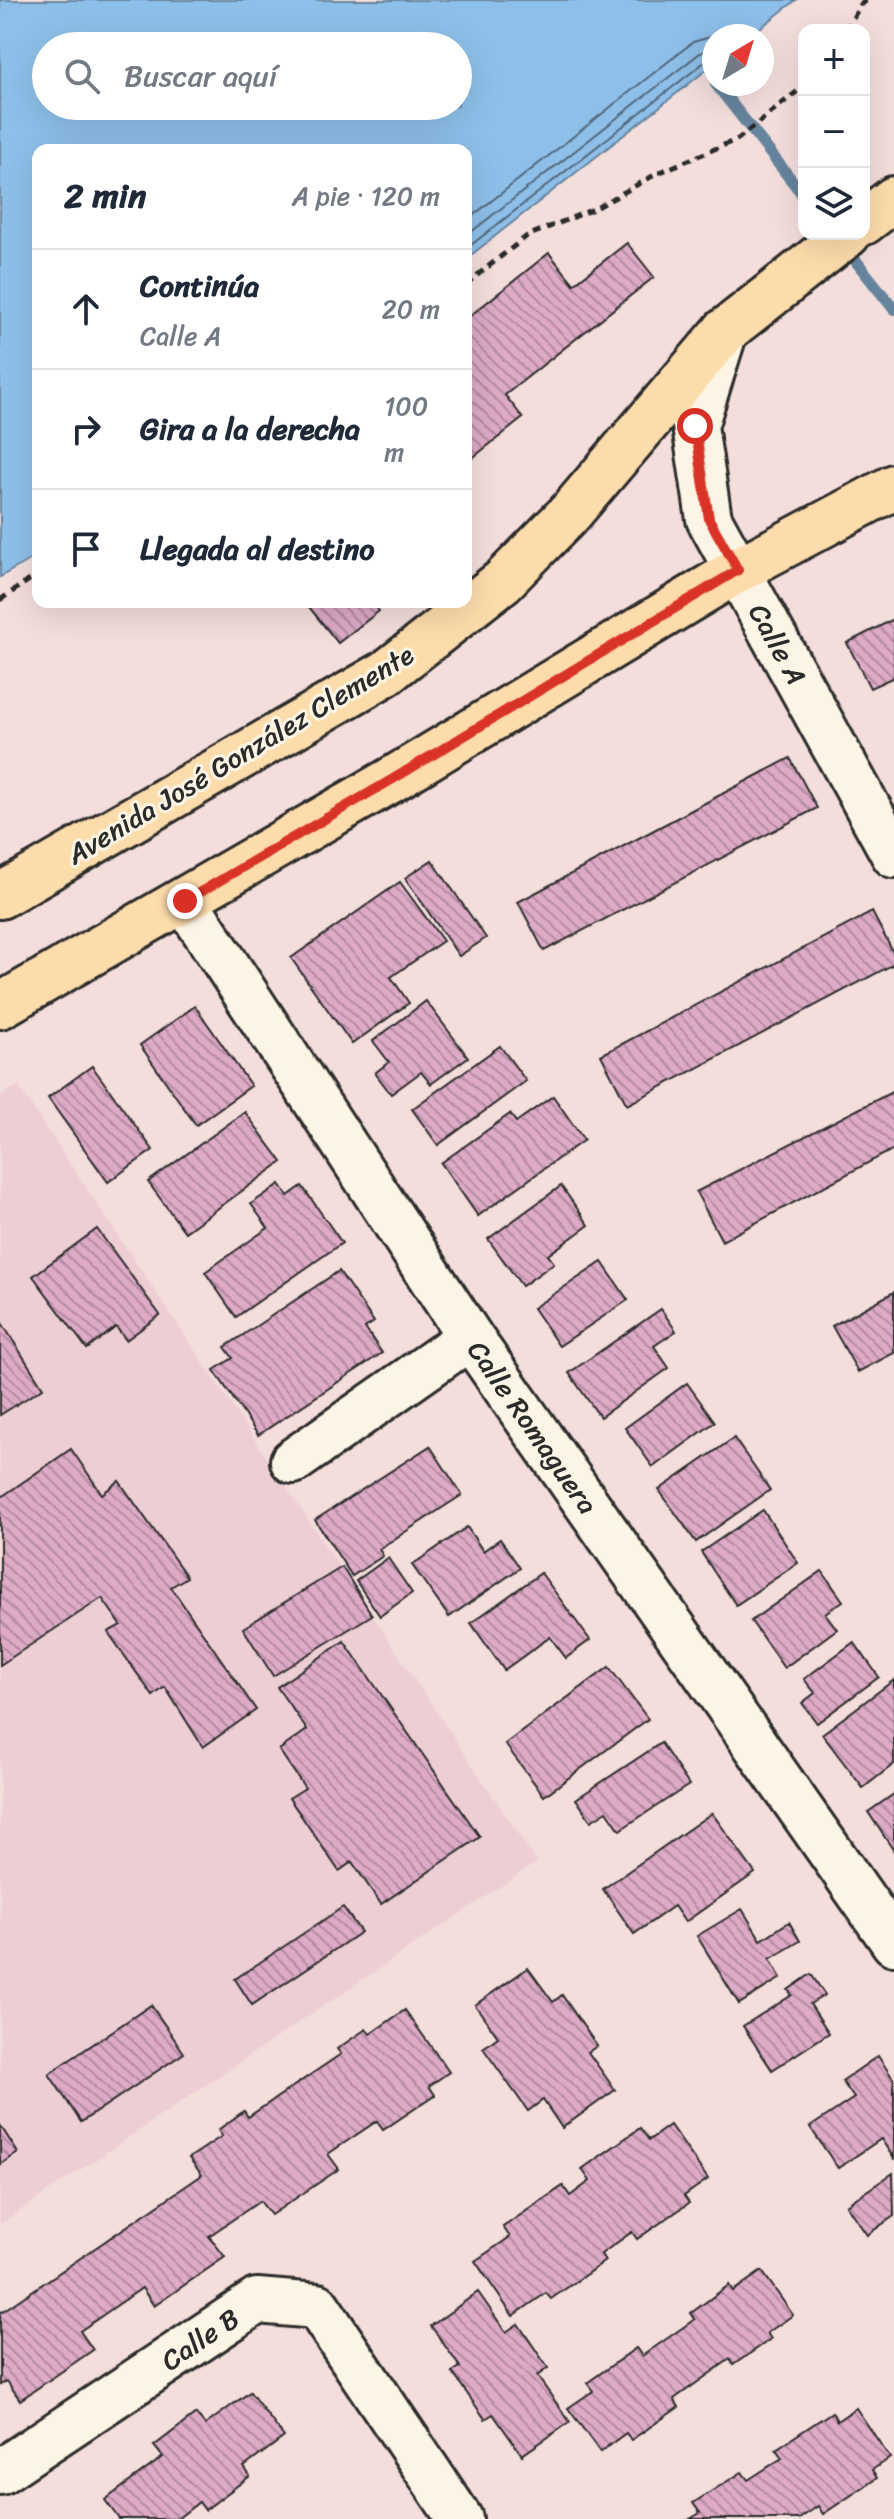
<!DOCTYPE html>
<html lang="es">
<meta charset="utf-8">
<style>
:root{--surface:#fff;--page:#f6f6f7;--text:#1f2937;--muted:#747a83;--line:#e0e1e3}
body{margin:0;font-family:Sriracha,sans-serif;background:var(--page);color:var(--text)}
.controls{position:absolute;right:24px;top:24px;display:grid;overflow:hidden;border-radius:16px;box-shadow:0 8px 32px #0002}
.controls button{width:72px;height:72px;display:grid;place-items:center;padding:0;border:0;border-bottom:2px solid var(--line);background:var(--surface);color:var(--text);font:40px sans-serif}
.compass{position:absolute;left:702px;top:24px;width:72px;height:72px;border-radius:50%;background:var(--surface);box-shadow:0 8px 32px #0002;rotate:38deg}
.stop{position:absolute;width:24px;height:24px;margin:-18px;border:6px solid #d93025;border-radius:50%;background:#fff}
.stop.end{background:#d93025;border-color:#fff;box-shadow:0 2px 8px #0008}
.list{margin:0;padding:0;list-style:none}
h2{display:flex;justify-content:space-between;align-items:center;height:104px;margin:0;padding:0 32px;font-size:34px}
h2 small{font-size:26px;font-weight:400;color:var(--muted)}
.list li{display:grid;grid-template-columns:52px 1fr auto;gap:24px;align-items:center;box-sizing:border-box;height:120px;padding:0 32px;border-top:2px solid var(--line)}
.list b{display:block;font-size:30px;white-space:nowrap}
.list p{margin:0;font-size:26px;white-space:nowrap;color:var(--muted)}
.list em{font-size:26px;font-style:normal;color:var(--muted)}
.icon{flex:none;width:44px;height:44px;fill:none;stroke:currentColor;stroke-width:2;stroke-linecap:round;stroke-linejoin:round}
.map{position:relative;flex:none;width:894px;height:2519px;overflow:hidden}
.search{position:absolute;background:var(--surface);box-shadow:0 8px 32px #0002;left:32px;top:32px;width:440px;height:88px;display:flex;align-items:center;gap:20px;box-sizing:border-box;padding:0 28px;border-radius:44px;color:var(--muted);font-size:30px}
.panel{position:absolute;background:var(--surface);box-shadow:0 8px 32px #0002;left:32px;top:144px;width:440px;height:464px;border-radius:16px}
.map>svg:first-child{display:block}
.built{fill:#edced5}
.water{fill:#8ebfe9;stroke:#66849d;stroke-width:2;fill-rule:evenodd}
.lines{fill:none;stroke-linecap:round;stroke-linejoin:round}
.shore{stroke:#536677;stroke-width:2}
.stream{stroke:#66849d;stroke-width:12}
.building{fill:url(#building-back-hatch);stroke:#2b2b2b;stroke-width:2}
.minor-casing{stroke:#2b2b2b;stroke-width:50}
.major-casing{stroke:#2b2b2b;stroke-width:50}
.path{stroke:#2b2b2b;stroke-width:5;stroke-dasharray:8 6;stroke-linecap:butt}
.minor{stroke:#fcf5e5;stroke-width:44}
.major{stroke:#fddcac;stroke-width:44}
.route{stroke:#d93025;stroke-width:10}
.labels{text-anchor:middle;stroke-width:6;stroke-linejoin:round;paint-order:stroke}
.street-label{font-size:28px;fill:#2b2b2b;stroke:#fcf5e5}
</style>
<div class="map">
<svg width="894" height="2519" viewBox="0 0 894 2519">
<defs>
<pattern id="building-back-hatch" width="6" height="6" patternUnits="userSpaceOnUse" patternTransform="scale(2)"><rect width="6" height="6" fill="#deaac6"/><path d="M-1 5l2 2M0 0l6 6M5-1l2 2" fill="none" stroke="#b48ba1"/></pattern>
</defs>
<rect width="100%" height="100%" fill="#f3dedc"/>
<filter id="ink" filterUnits="userSpaceOnUse"><feTurbulence type="fractalNoise" baseFrequency=".0125" numOctaves="2"/><feDisplacementMap in="SourceGraphic" scale="16" xChannelSelector="R" yChannelSelector="G"/><feConvolveMatrix kernelMatrix="1 2 1 2 8 2 1 2 1" color-interpolation-filters="sRGB"/></filter>
<g filter="url(#ink)">
<polygon class="built" points="18,1086 537,1862 0,2224 0,1096"/>
<path class="water" d="M0 0H796L750 36H714V64L466 259V150H38V555L0 577ZM46 46H458V106H46Z"/>
<g class="lines">
<g class="shore">
<polyline points="466,221 693,42 714,36"/>
<polyline points="466,236 700,53 714,49"/>
<polyline points="466,249 706,61 714,59"/>
</g>
<g class="stream">
<polyline points="716,84 804,196"/>
<polyline points="844,246 894,309"/>
</g>
</g>
<g class="building">
<polygon points="627,243 654,277 505,395 523,418 466,463 466,319 549,253 574,284"/>
<polygon points="305,602 372,602 379,611 338,643"/>
<polygon points="894,619 894,677 870,688 847,643"/>
<polygon points="790,758 817,808 544,951 518,902"/>
<polygon points="432,860 486,938 459,956 405,878"/>
<polygon points="400,882 443,941 391,977 409,1003 352,1044 291,958"/>
<polygon points="872,912 894,954 894,964 627,1105 601,1055"/>
<polygon points="426,1001 468,1057 431,1084 421,1072 391,1094 375,1073 389,1062 373,1041"/>
<polygon points="195,1006 251,1086 196,1125 140,1045"/>
<polygon points="500,1046 526,1081 438,1145 412,1109"/>
<polygon points="92,1066 153,1150 108,1182 48,1098"/>
<polygon points="894,1091 894,1149 722,1241 696,1192"/>
<polygon points="553,1096 584,1140 478,1216 441,1163 510,1114 516,1122"/>
<polygon points="245,1112 282,1162 185,1232 148,1182"/>
<polygon points="280,1184 288,1196 302,1186 342,1243 236,1317 205,1272 268,1228 251,1204"/>
<polygon points="561,1186 589,1225 548,1255 554,1263 522,1286 488,1239"/>
<polygon points="97,1229 160,1315 126,1340 116,1327 87,1349 33,1276"/>
<polygon points="602,1262 628,1300 559,1346 533,1308"/>
<polygon points="339,1271 374,1322 365,1328 382,1353 258,1435 214,1370 233,1358 225,1347"/>
<polygon points="894,1292 894,1353 858,1372 832,1326"/>
<polygon points="661,1309 676,1331 654,1346 669,1368 600,1417 569,1373"/>
<polygon points="0,1320 43,1388 0,1415"/>
<polygon points="687,1383 715,1422 653,1467 625,1428"/>
<polygon points="734,1438 770,1490 696,1542 659,1490"/>
<polygon points="430,1446 462,1495 379,1549 383,1556 352,1576 315,1520"/>
<polygon points="71,1449 102,1494 119,1481 187,1577 171,1587 256,1710 203,1747 165,1687 153,1696 108,1632 121,1625 102,1598 0,1665 0,1498"/>
<polygon points="763,1510 798,1563 736,1605 701,1552"/>
<polygon points="467,1527 483,1551 500,1539 520,1568 449,1617 412,1565"/>
<polygon points="388,1558 412,1593 380,1616 356,1581"/>
<polygon points="342,1567 372,1615 273,1676 243,1628"/>
<polygon points="822,1571 843,1601 825,1613 837,1629 784,1668 751,1621"/>
<polygon points="541,1573 590,1640 566,1658 550,1637 504,1670 471,1623"/>
<polygon points="344,1641 480,1837 381,1904 352,1862 339,1871 289,1798 305,1788 279,1750 307,1730 277,1687"/>
<polygon points="854,1642 879,1677 817,1723 802,1703 815,1693 804,1679"/>
<polygon points="609,1667 648,1719 544,1796 505,1744"/>
<polygon points="894,1680 894,1764 863,1788 822,1734"/>
<polygon points="661,1743 689,1785 620,1830 607,1811 591,1821 576,1799"/>
<polygon points="894,1794 894,1851 868,1812"/>
<polygon points="712,1813 755,1873 685,1922 674,1906 634,1934 603,1889"/>
<polygon points="343,1907 361,1932 252,2005 235,1979"/>
<polygon points="742,1909 761,1940 789,1922 800,1941 770,1959 781,1978 739,2004 697,1936"/>
<polygon points="528,1968 553,2002 562,1995 597,2046 588,2052 615,2090 562,2128 543,2100 528,2111 483,2048 498,2037 475,2005"/>
<polygon points="811,1974 825,1995 810,2004 829,2033 772,2070 743,2026 792,1995 788,1990"/>
<polygon points="151,2005 184,2053 81,2122 49,2074"/>
<polygon points="405,2010 449,2072 429,2086 435,2095 383,2130 377,2121 328,2154 339,2169 271,2215 260,2201 209,2236 225,2257 154,2306 142,2288 80,2331 93,2350 20,2400 7,2381 0,2385 0,2313 202,2175 189,2158 222,2136 218,2130 244,2111 248,2117 341,2054 337,2049 366,2029 370,2034"/>
<polygon points="878,2056 894,2080 894,2159 881,2139 838,2168 810,2127 854,2098 842,2081"/>
<polygon points="0,2125 18,2153 0,2165"/>
<polygon points="670,2125 708,2179 684,2196 689,2203 637,2239 632,2232 601,2254 605,2261 551,2299 546,2293 513,2316 475,2261 510,2237 503,2227 563,2186 570,2196 590,2181 582,2169 640,2128 649,2140"/>
<polygon points="893,2173 894,2216 867,2235 846,2205"/>
<polygon points="762,2271 793,2315 767,2333 771,2339 733,2365 730,2359 674,2399 679,2407 631,2440 626,2433 600,2452 568,2408 593,2391 587,2383 636,2348 642,2356 695,2319 691,2313 729,2285 733,2291"/>
<polygon points="478,2292 506,2332 518,2324 548,2368 537,2376 570,2422 522,2455 493,2414 485,2419 452,2372 460,2367 431,2326"/>
<polygon points="250,2392 284,2437 244,2467 250,2476 205,2510 199,2502 177,2519 119,2519 105,2500 163,2457 154,2446 196,2414 205,2425"/>
<polygon points="856,2408 890,2458 872,2470 877,2478 823,2514 818,2506 799,2519 690,2519 700,2513 693,2503 742,2472 748,2480 782,2458 776,2449 832,2412 837,2421"/>
</g>
<g class="lines">
<defs>
<g id="minor">
<polyline points="725,331 695,426 709,519 894,855"/>
<polyline points="185,901 470,1337 894,1943"/>
<polyline points="293,1461 470,1337"/>
<polyline points="0,2472 257,2301 317,2306 460,2519"/>
</g>
<g id="major">
<polyline points="864,222 894,199"/>
<polyline points="0,896 386,673 503,581 570,513 725,331 848,234"/>
<polyline points="0,1006 393,779 738,570 894,487"/>
</g>
</defs>
<use href="#minor" class="minor-casing"/>
<use href="#major" class="major-casing"/>
<g class="path">
<polyline points="846,30 861,4 868,0"/>
<polyline points="466,284 527,236 596,208 658,173 738,139 804,86"/>
<polyline points="0,600 38,574"/>
</g>
<use href="#minor" class="minor"/>
<use href="#major" class="major"/>
</g>
</g>
<g class="lines" filter="url(#ink)">
<polyline class="route" points="185,901 393,779 738,570 709,519 695,426"/>
</g>
<g class="labels">
<g class="street-label">
<text transform="translate(778 644) rotate(61)" y="10">Calle A</text>
<text transform="translate(240 754) rotate(-31)" y="10">Avenida José González Clemente</text>
<text transform="translate(533 1427) rotate(55)" y="10">Calle Romaguera</text>
<text transform="translate(200 2339) rotate(-34)" y="10">Calle B</text>
</g>
</g>
</svg>
<div class="controls">
<button>+</button>
<button>−</button>
<button><svg class="icon" aria-label="layers" viewBox="0 0 24 24"><path d="M12 4l9 5-9 5-9-5zM3 14l9 5 9-5"/></svg></button>
</div>
<svg class="compass" viewBox="-18 -18 36 36"><path d="M0-13l5 13h-10z" fill="#e53935"/><path d="M0 13l5-13h-10z" fill="#747a83"/></svg>
<div class="stop" style="left:695px;top:426px"></div>
<div class="stop end" style="left:185px;top:901px"></div>
<div class="search"><svg class="icon" aria-label="search" viewBox="0 0 24 24"><circle cx="10" cy="10" r="6"/><path d="M15 15l6 6"/></svg>Buscar aquí</div>
<section class="panel">
<h2>2 min<small>A pie · 120 m</small></h2>
<ul class="list">
<li><svg class="icon" aria-label="ahead" viewBox="0 0 24 24"><path d="M12 20V5M6 11l6-6 6 6"/></svg><div><b>Continúa</b><p>Calle A</p></div><em>20 m</em></li>
<li><svg class="icon" aria-label="right" viewBox="0 0 24 24"><path d="M7 20v-9h11M14 6l5 5-5 5"/></svg><div><b>Gira a la derecha</b></div><em>100 m</em></li>
<li><svg class="icon" aria-label="arrive" viewBox="0 0 24 24"><path d="M6 21V4h12l-3 4 3 4H6"/></svg><div><b>Llegada al destino</b></div></li>
</ul>
</section>
</div>
